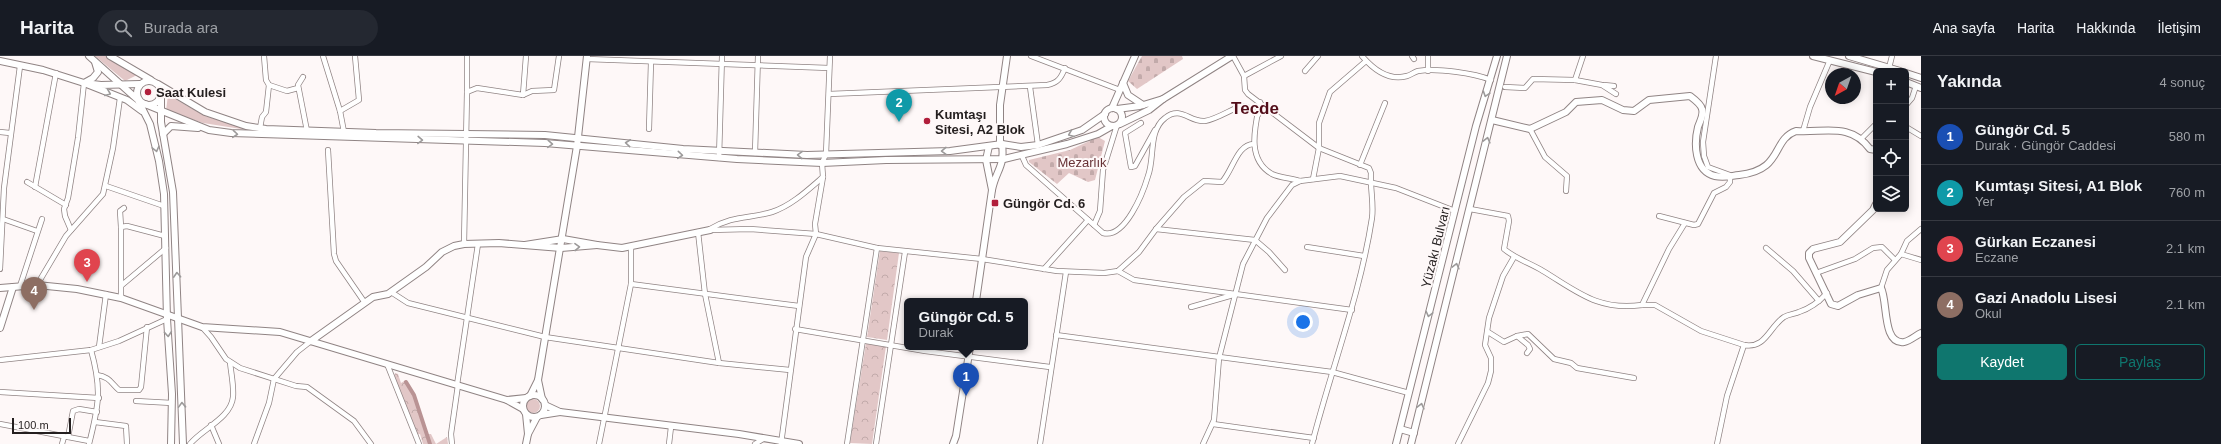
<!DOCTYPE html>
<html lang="tr">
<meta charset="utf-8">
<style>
:root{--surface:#171b24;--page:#242831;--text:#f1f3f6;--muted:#9ea1a6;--line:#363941;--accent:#0f766e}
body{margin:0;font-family:Arial,sans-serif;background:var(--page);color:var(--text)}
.controls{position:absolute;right:12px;top:12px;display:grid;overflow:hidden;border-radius:6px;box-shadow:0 2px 10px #0003}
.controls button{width:36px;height:36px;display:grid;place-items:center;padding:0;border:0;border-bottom:1px solid var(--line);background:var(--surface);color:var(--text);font:20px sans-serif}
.compass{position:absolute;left:1825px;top:12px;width:36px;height:36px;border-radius:50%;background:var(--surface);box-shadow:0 2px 10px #0003;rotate:220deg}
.scale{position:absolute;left:12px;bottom:10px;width:59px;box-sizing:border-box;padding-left:4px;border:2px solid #241f1f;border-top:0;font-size:11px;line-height:14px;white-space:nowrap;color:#241f1f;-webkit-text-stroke:3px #fef8f8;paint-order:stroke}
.you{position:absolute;left:1303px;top:266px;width:14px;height:14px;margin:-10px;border:3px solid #fff;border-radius:50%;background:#1a73e8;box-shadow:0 0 0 6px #1a73e833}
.badge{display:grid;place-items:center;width:26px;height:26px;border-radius:50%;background:var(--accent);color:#fff;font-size:13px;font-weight:700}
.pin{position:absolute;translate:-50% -33px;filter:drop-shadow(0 1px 2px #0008)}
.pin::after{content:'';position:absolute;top:21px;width:14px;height:12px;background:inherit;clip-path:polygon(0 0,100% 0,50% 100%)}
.popup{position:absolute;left:904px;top:242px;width:124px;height:52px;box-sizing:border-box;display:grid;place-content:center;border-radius:6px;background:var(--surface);filter:drop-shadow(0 1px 3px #0005);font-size:13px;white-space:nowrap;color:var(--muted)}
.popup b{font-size:15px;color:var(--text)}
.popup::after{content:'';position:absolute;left:50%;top:100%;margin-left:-8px;border:8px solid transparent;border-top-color:var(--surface)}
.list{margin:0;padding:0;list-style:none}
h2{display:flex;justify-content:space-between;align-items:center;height:52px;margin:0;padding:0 16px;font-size:17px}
h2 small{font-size:13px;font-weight:400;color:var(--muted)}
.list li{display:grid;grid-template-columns:26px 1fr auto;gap:12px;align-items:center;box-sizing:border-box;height:56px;padding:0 16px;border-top:1px solid var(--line)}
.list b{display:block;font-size:15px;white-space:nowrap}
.list p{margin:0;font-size:13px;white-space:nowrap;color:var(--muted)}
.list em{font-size:13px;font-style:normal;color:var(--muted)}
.actions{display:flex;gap:8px;padding:12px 16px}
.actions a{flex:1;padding:9px 0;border:1px solid var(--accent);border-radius:6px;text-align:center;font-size:14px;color:var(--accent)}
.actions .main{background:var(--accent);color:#fff}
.icon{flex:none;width:22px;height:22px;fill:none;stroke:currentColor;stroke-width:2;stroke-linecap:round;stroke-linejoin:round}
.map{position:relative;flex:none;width:1921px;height:388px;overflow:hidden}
header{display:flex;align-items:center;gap:24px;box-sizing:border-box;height:56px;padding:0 20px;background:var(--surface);border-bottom:1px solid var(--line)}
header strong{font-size:19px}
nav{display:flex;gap:22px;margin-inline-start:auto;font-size:14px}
.search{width:280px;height:36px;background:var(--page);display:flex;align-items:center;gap:10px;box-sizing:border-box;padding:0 14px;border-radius:22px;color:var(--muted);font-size:15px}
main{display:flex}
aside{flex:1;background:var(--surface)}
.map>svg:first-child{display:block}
.grass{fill:#e2c7c7}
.cemetery{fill:url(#cemetery-stones)}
.park{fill:url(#park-crowns)}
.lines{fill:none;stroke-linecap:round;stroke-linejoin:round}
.canal{stroke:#b99394;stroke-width:4}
.street-casing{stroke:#908484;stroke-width:6}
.secondary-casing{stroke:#908484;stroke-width:8}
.street{stroke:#fff;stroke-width:4.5}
.secondary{stroke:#fff;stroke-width:6}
.oneway{stroke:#9c9a9a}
.poi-dot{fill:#b11e3b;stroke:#fef8f8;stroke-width:1.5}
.labels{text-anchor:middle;stroke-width:4;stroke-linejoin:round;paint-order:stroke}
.poi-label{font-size:13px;font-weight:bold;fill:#241f1f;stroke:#fef8f8;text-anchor:start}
.park-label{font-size:13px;fill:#673236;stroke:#fef8f8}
.street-label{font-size:13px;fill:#241f1f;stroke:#fef8f8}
.district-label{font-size:17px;font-weight:bold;fill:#520d19;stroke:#fef8f8}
</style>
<header>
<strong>Harita</strong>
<div class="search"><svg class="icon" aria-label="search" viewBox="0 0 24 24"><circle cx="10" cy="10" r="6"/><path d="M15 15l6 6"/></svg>Burada ara</div>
<nav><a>Ana sayfa</a><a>Harita</a><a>Hakkında</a><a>İletişim</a></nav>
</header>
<main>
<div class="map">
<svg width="1921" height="388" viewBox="0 0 1921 388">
<defs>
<pattern id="cemetery-stones" width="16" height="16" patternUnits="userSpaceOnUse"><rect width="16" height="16" fill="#e2c7c7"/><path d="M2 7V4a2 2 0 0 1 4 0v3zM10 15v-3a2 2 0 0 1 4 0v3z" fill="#c2aaaa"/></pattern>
<pattern id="park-crowns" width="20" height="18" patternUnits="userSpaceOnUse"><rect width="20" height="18" fill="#e2c7c7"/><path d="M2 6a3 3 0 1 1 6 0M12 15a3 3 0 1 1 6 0" fill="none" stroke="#c2aaaa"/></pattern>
</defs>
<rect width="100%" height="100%" fill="#fef8f8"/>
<g class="grass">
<polygon points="95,0 108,0 137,19 125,25"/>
<polygon points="168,39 205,60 254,75 203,67 166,55"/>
<circle cx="533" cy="350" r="7"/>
</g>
<g class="cemetery">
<polygon points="1142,0 1182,0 1183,3 1137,33 1128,25"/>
<polygon points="1098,81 1105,85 1095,124 1088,126 1069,117 1057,128 1029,106 1029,104 1070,94"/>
</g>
<g class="park">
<polygon points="880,195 899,197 887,284 867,281"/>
<polygon points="866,287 886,290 872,388 850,387"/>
<polygon points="395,317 398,318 401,327 406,324 414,337 428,378 431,378 436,388 447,381 448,388 423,388 420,378 416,379 394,321"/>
</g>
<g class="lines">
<polyline class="canal" points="406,326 414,339 430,388"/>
<defs>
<g id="street">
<polyline points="264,0 266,24 269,29"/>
<polyline points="323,0 340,55 344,76"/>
<polyline points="1031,0 1120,34"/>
<path d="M1233 0 1244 20 1245 34 1248 38 1319 92 1369 112 1371 117C1370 132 1374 148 1372 162 1360 240 1331 313 1312 388"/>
<path d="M1362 0C1373 13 1389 25 1407 20 1411 19 1414 16 1418 15 1437 12 1474 17 1491 24"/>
<polyline points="1412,0 1414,3"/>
<polyline points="1583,0 1575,24 1602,29 1616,38"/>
<polyline points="1716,0 1703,86 1704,100 1708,111 1730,119"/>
<polyline points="587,3 829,12"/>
<polyline points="1889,12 1892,0"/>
<polyline points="1305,15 1318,0"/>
<polyline points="1428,15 1428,0"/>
<polyline points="1244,20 1281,0"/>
<polyline points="303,21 298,29 307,75"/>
<polyline points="1604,29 1614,30"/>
<polyline points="1030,31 1038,89"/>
<polyline points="1505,31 1525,32 1533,23 1575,24"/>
<polyline points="467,36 467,0"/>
<path d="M829 38 1047 29C1058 27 1061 22 1065 12"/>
<polyline points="523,39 532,35 554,34 559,0"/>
<path d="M1260 46C1255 71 1246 103 1272 118 1280 122 1291 122 1300 125"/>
<polyline points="1906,49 1912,42 1916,30"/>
<polyline points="340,55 359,44 355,0"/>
<polyline points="1141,67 1125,77 1131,111 1135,110 1155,74"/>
<polyline points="1906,71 1921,80"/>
<polyline points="260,72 262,61 266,56 269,29 287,35 298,32"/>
<polyline points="649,73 651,6"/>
<polyline points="1530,73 1545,101 1567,120 1566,135"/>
<polyline points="1803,75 1810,51 1830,4"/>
<polyline points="0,76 10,77"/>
<polyline points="1862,82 1876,68"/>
<polyline points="328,94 334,198 336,205 365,247"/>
<polyline points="755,97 758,0"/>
<path d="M1022 100 1026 109 1103 177C1125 183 1143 137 1148 120 1155 102 1148 75 1165 62 1181 49 1190 67 1205 65 1217 63 1230 54 1241 50L1247 51 1258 59"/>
<polyline points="719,102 722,0"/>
<polyline points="1360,109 1385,47"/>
<polyline points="1313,123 1319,92 1319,67 1330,36 1366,5"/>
<polyline points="27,126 66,149"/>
<polyline points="106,130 164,150"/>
<polyline points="35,131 56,17"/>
<path d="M1470 153 1508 160 1509 165 1504 193C1516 203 1530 207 1543 215 1578 236 1598 255 1642 249L1669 193 1685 167"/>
<polyline points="1659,160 1694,169 1698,168 1714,137 1726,131 1730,126 1730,122"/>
<polyline points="3,163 37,175"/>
<polyline points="1094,169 1100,155 1103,114 1117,69"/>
<polyline points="121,171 120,155 124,152"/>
<path d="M710 173C734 159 748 163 772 156 791 150 808 134 823 121"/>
<polyline points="1156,173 1255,184 1269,196 1285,214"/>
<polyline points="71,174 65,160 64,153 68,142 78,82 84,27"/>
<path d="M710 174 750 173 816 178 877 192 982 203 1057 215 1104 217 1118 215 1139 196 1156 173 1184 141 1204 125 1222 126C1233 114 1237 88 1254 88"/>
<polyline points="698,176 705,238 719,307"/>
<polyline points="464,188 467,36 477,32 523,39 526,0"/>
<polyline points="1307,191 1364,200"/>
<polyline points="1766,192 1793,215 1819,245"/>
<polyline points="1901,198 1921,204"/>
<polyline points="0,213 4,132 20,10"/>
<polyline points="1044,213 1088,164"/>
<polyline points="1118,215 1134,224 1352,254"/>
<polyline points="1816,217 1855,203 1873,192 1882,191 1895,204"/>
<polyline points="631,228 799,250"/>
<polyline points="37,229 66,180 103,138 113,92 120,42"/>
<polyline points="122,229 166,192"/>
<polyline points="20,230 42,163"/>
<polyline points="1881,232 1887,214 1901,198 1907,185 1921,173"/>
<polyline points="391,236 408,247 545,281 719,307 790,314"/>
<polyline points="121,242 121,171 127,170 165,180"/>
<polyline points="1642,249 1655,249 1701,275 1744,289"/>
<polyline points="1191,251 1233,239"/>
<polyline points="202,271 211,281 226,303 240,312 296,330 307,331 354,365 371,388"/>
<polyline points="795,273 925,295 1050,311"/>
<polyline points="1488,276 1504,286 1517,280 1528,289 1530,293 1527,297"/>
<polyline points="1056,279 1332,316 1409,337"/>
<polyline points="1517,280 1528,278 1554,303 1571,307 1577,312 1634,322"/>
<polyline points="99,291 106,238"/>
<polyline points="0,304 91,294 119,285 167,263"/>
<polyline points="387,308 419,388"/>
<path d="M97 319C110 321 111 327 119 334H139L141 331 147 271"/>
<polyline points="457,329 478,188"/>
<polyline points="0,336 99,342"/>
<polyline points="136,345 172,347"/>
<polyline points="95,366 126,370 127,388"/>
<polyline points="0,368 89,385"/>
<polyline points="1213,368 1314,382"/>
<polyline points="211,369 219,388"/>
<polyline points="68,381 73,355 79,353 97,356"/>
<polyline points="62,388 64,381 66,381"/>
<path d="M89 388C99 349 102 333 91 294"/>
<path d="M190 388C202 373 231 362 233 341 234 330 231 317 230 306"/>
<polyline points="254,388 269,347 274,323 297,296 311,285"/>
<polyline points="452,388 451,378 458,329"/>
<polyline points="599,388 631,228 631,191"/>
<polyline points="669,388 671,371"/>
<polyline points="755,388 763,383"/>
<polyline points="781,388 806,201 816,178 815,168 823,121 822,107 826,98 830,0"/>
<polyline points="847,388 877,192"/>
<polyline points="876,388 905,196"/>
<polyline points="1040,388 1066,216"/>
<polyline points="1203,388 1214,364 1219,302 1243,208 1267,162 1292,129 1300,125 1340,120 1396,132 1455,155"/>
<polyline points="1458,388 1488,327 1491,315 1491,302 1485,289 1489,262 1503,220 1514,201"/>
<path d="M1717 388 1727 340 1744 289C1766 293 1769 271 1784 261 1789 258 1795 258 1799 256 1811 252 1819 246 1827 237"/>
</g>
<g id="secondary">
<polyline points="89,0 138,44 150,68 159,105 164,138 167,263 172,338 171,388"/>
<polyline points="110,0 151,24"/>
<polyline points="1813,0 1876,16"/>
<polyline points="1849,0 1900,15"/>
<polyline points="0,5 43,14 84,27 93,22 98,16 95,6"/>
<polyline points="1906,17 1921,22"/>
<circle cx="149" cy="37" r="12"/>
<polyline points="1906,26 1921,32"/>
<polyline points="1123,27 1128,39 1143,49"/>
<polyline points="140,28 101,29 84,27 127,44 142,55"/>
<polyline points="158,28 205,56 246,70 266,73 376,77 545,79 683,93 807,99 950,95 1002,88 1021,91 1038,89 1082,74 1105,58"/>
<polyline points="161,40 161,66 173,136 183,388"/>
<polyline points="1163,43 1232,0"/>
<polyline points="145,48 209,74 231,77 545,87 737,103 822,107 886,104 1004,103 1067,88 1098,78 1112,70"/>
<circle cx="1113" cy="61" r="9"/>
<polyline points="1112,52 1135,0"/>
<polyline points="1117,53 1140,50 1163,43 1149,54 1120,68"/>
<path d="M1492 64 1530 73 1566 56 1576 46 1602 44 1623 54 1634 55 1649 44 1690 40C1694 43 1701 48 1702 53 1704 59 1700 65 1698 71 1694 87 1694 115 1715 120 1724 122 1730 120 1739 119 1784 114 1771 84 1796 75 1825 77 1850 66 1870 93L1876 94"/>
<polyline points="163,78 171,70 198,72"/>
<polyline points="1000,89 1000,49 1007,0"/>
<path d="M989 90 986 104 992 134C996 114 1005 111 1002 88"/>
<path d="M1876 148 1873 154 1840 186 1813 193 1809 197V202L1831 248 1838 250 1858 239 1881 232C1888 245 1882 289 1904 286 1910 285 1915 280 1921 277"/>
<polyline points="597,189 622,192 710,174"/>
<polyline points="0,232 37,229 77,233 121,242 202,271 280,276 507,344"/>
<polyline points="976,245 992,134"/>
<polyline points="0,272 13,231"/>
<polyline points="311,285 373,241 388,238 426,211 442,196 454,190 464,188 499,187 561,192 597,189 563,183 525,189"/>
<polyline points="538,324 577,90 587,0"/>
<circle cx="534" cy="350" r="11"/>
<polyline points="530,340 538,324 542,343"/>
<polyline points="523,353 507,344 526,342"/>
<polyline points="560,356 739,378 799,388"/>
<polyline points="526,358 528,378 537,361"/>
<polyline points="541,359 560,356 545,349"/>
<polyline points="1400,373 1414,377"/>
<polyline points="526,388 528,378"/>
<polyline points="953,388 956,380 970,291"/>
<polyline points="1396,388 1476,70 1497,0"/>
<polyline points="1411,388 1507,0"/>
</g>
</defs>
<use href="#street" class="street-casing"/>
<use href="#secondary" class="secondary-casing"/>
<use href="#street" class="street"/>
<use href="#secondary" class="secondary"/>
</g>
<defs><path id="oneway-chevron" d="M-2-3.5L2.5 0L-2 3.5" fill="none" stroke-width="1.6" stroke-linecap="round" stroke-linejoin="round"/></defs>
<g class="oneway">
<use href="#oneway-chevron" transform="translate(108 37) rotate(22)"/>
<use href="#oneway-chevron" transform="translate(1486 38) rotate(108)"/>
<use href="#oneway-chevron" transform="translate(235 78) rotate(5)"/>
<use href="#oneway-chevron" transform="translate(1071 78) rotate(157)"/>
<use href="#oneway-chevron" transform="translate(420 84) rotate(2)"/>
<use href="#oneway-chevron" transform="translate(1487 84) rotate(-76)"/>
<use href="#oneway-chevron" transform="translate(628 87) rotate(-174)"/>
<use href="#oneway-chevron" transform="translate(550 88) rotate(4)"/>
<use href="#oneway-chevron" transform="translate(156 93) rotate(76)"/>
<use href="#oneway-chevron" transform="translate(944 95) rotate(179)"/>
<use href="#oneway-chevron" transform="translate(680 99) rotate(5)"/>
<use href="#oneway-chevron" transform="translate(800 99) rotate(-178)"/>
<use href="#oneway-chevron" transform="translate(577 191) rotate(-1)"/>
<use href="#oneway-chevron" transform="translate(1456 210) rotate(-76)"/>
<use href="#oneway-chevron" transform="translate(177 219) rotate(-93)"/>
<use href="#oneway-chevron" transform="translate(1429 258) rotate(104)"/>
<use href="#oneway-chevron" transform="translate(168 278) rotate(86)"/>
<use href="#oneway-chevron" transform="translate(182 349) rotate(-92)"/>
<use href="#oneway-chevron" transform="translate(1421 350) rotate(-76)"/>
</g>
<g class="poi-dot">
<circle cx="148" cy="36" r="4"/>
<circle cx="927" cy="65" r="4"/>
<rect x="991" y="143" width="8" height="8" rx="2"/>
</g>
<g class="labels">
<g class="poi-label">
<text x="156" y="41">Saat Kulesi</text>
<text x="935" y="63">Kumtaşı<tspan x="935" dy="15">Sitesi, A2 Blok</tspan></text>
<text x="1003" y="152">Güngör Cd. 6</text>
</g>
<g class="park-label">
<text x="1082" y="111">Mezarlık</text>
</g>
<g class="street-label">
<text transform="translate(1435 191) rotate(-76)" y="5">Yüzakı Bulvarı</text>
</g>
<g class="district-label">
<text x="1255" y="58">Tecde</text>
</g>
</g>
</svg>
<div class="controls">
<button>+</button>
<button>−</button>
<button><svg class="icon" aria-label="locate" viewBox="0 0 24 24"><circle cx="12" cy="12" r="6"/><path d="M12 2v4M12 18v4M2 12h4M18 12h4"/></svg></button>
<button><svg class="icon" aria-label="layers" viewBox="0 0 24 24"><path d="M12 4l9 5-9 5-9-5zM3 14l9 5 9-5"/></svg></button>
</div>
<svg class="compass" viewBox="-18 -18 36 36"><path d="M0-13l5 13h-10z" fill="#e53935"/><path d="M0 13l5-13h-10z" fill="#9ea1a6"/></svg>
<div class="scale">100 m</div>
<div class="you"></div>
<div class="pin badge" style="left:966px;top:340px;background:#1a4fb4">1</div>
<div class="popup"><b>Güngör Cd. 5</b>Durak</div>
<div class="pin badge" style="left:899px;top:66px;background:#0f9aa8">2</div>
<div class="pin badge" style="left:87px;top:226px;background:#e0444e">3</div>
<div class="pin badge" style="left:34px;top:254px;background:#8d6e63">4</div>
</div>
<aside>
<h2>Yakında<small>4 sonuç</small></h2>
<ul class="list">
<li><span class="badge" style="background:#1a4fb4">1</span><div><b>Güngör Cd. 5</b><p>Durak · Güngör Caddesi</p></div><em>580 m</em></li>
<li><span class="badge" style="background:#0f9aa8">2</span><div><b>Kumtaşı Sitesi, A1 Blok</b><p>Yer</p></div><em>760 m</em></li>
<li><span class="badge" style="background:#e0444e">3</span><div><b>Gürkan Eczanesi</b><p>Eczane</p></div><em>2.1 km</em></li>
<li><span class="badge" style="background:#8d6e63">4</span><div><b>Gazi Anadolu Lisesi</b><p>Okul</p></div><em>2.1 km</em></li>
</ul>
<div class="actions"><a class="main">Kaydet</a><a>Paylaş</a></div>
</aside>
</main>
